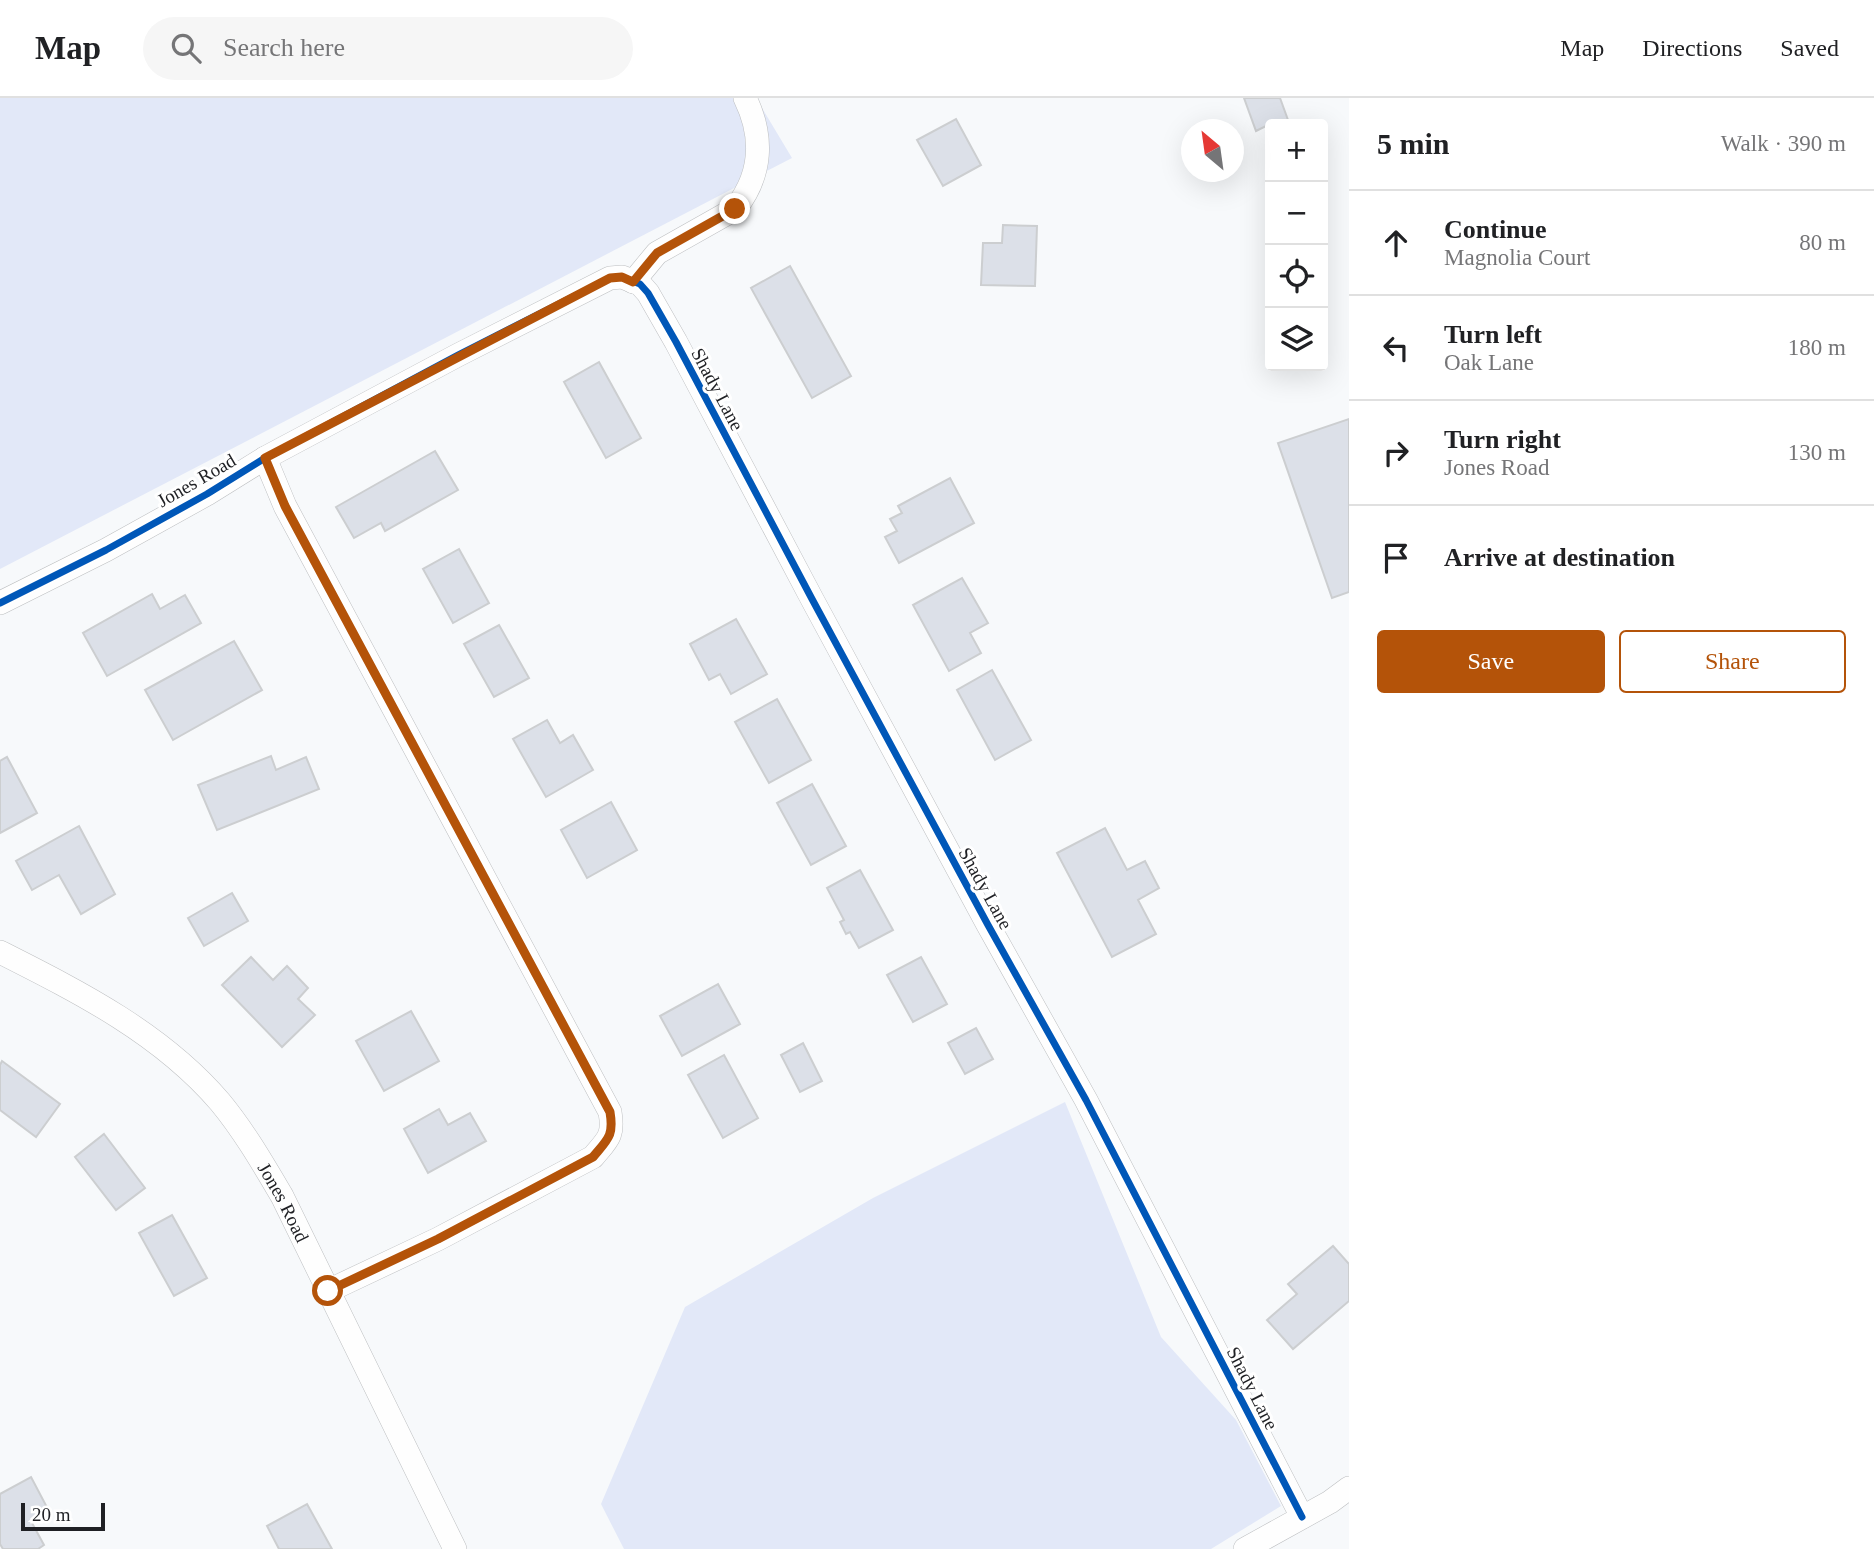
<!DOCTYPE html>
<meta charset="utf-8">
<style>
:root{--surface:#fff;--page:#f6f6f6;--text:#202124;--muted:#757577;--line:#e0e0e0;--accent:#b45309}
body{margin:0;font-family:Georgia,serif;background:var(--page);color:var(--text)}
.controls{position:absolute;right:21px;top:21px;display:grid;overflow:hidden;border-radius:7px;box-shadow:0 7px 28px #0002}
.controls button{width:63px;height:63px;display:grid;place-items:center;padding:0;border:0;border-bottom:2px solid var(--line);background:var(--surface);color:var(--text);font:35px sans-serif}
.compass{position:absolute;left:1181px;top:21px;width:63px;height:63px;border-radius:50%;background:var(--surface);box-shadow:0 7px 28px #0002;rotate:331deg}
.scale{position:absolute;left:21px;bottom:18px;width:84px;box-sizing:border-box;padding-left:7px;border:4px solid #1f2024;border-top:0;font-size:19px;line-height:24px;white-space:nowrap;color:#1f2024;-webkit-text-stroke:5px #fff;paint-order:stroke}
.stop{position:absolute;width:21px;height:21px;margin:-16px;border:5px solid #b45309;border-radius:50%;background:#fff}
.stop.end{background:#b45309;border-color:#fff;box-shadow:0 2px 7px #0008}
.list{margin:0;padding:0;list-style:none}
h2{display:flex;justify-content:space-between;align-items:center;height:91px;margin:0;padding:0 28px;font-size:30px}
h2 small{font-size:23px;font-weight:400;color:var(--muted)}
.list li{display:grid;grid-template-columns:46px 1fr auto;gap:21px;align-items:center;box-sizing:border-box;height:105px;padding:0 28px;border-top:2px solid var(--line)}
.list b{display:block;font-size:26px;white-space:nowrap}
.list p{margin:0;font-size:23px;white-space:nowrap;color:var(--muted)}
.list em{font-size:23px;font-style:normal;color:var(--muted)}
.actions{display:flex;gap:14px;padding:21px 28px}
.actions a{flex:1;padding:16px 0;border:2px solid var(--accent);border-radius:7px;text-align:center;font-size:24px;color:var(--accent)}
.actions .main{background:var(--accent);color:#fff}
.icon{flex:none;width:38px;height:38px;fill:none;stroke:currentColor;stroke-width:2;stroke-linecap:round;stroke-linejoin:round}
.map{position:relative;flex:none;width:1349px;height:1451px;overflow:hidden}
header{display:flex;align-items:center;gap:42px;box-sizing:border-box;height:98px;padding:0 35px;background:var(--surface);border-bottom:2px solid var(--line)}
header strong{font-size:33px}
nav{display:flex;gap:38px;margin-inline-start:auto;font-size:24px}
.search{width:490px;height:63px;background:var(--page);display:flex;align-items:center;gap:18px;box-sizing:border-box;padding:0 24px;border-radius:38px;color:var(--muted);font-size:26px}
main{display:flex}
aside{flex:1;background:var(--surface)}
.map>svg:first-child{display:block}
.green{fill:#e2e8f8}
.building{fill:#dce0e8;stroke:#ccced0;stroke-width:2}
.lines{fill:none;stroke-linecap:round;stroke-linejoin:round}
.street-casing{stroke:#bdbfc1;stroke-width:24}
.street{stroke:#fefefe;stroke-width:23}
.cycleway-casing{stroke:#fff;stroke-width:11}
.cycleway{stroke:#0057b8;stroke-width:7}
.route{stroke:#b45309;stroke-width:9}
.labels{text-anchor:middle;stroke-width:6;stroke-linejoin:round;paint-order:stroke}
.street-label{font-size:19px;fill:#1f2024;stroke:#fff}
</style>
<header>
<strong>Map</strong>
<div class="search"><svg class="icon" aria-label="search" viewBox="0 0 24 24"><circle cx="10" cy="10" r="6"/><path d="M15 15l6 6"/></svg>Search here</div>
<nav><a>Map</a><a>Directions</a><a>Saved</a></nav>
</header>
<main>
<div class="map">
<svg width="1349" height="1451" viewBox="0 0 1349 1451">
<rect width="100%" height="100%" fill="#f7f9fb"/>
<g class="green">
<polygon points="0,0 756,0 792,60 0,471"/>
<polygon points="1065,1004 1161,1239 1236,1322 1281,1408 1211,1451 624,1451 601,1406 685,1209 873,1100"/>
</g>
<g class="building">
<polygon points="1244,0 1280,0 1288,22 1270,26 1256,33"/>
<polygon points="956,21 981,67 943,88 917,42"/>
<polygon points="1003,127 1037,128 1035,188 981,187 983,145 1002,145"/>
<polygon points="790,168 851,278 812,300 751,190"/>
<polygon points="599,264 641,340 606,360 564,284"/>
<polygon points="1349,321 1349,494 1332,500 1278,345"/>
<polygon points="435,353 458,392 385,433 381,425 354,440 336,409"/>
<polygon points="950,380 974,425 899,465 885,439 897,433 890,421 902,415 898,408"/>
<polygon points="459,451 489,505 453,525 423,471"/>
<polygon points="962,480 988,525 970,535 981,555 949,573 913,507"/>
<polygon points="152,496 160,511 185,497 201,525 107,578 83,535"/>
<polygon points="736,521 767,576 731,596 720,576 709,582 690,546"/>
<polygon points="499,527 529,580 494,599 464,546"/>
<polygon points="234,543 262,592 173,642 145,592"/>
<polygon points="992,572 1031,642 995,662 957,592"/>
<polygon points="777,601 811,662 769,685 735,624"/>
<polygon points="547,622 560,645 573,637 593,672 546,699 513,641"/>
<polygon points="271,658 276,672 306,659 319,691 217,732 198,687"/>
<polygon points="7,659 37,715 0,735 0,663"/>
<polygon points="812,686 846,748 811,767 777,705"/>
<polygon points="611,704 637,752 587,780 561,732"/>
<polygon points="79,728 115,796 81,816 59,777 32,792 16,763"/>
<polygon points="1105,730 1127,772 1145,763 1159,790 1138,802 1156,836 1112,859 1057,755"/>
<polygon points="860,772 893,832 859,850 850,834 846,836 840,824 844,822 827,790"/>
<polygon points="232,795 248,823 204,848 188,820"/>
<polygon points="251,859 273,882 287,868 308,890 298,901 315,917 282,949 222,887"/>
<polygon points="921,859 947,906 913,924 887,877"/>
<polygon points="718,886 740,926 682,958 660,918"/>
<polygon points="411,913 439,963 384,993 356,943"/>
<polygon points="976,930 993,961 965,976 948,945"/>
<polygon points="803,945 822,983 800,994 781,957"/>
<polygon points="724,957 758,1020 723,1040 688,977"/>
<polygon points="2,963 60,1006 36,1039 0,1012 0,967"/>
<polygon points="439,1011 448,1027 470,1015 486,1043 428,1075 404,1031"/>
<polygon points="104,1036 145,1090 116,1112 75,1059"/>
<polygon points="172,1117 207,1180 174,1198 139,1135"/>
<polygon points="1333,1148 1349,1166 1349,1203 1293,1251 1267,1222 1297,1196 1288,1186"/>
<polygon points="31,1379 50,1415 32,1425 44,1447 38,1451 3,1451 0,1446 0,1396"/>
<polygon points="307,1406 332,1451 279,1451 267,1428"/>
</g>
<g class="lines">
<defs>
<g id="street">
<path d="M633 184 657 155 735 111C762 77 764 39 745 0"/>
<path d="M265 360 285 408 610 1014C614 1038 608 1041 593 1059L438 1141 328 1193"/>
<polyline points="0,505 106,452 207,396 265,360 458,257 610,180 622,179 640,186 648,195 676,244 812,501 988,827 1086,1002 1302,1419"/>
<path id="s1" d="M0 854C79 894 161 935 220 1004 244 1033 263 1066 282 1098L455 1451"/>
<polyline points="1245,1451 1330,1404 1349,1390"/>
</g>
</defs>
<use href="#street" class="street-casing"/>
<use href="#street" class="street"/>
<defs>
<g id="cycleway">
<path d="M265 360 285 408 610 1014C614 1038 608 1041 593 1059L438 1141 328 1193"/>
<polyline points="0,505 106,452 207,396 265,360 458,257 610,180 622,179 640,186 648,195 676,244 812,501 988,827 1086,1002 1302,1419"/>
</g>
</defs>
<use href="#cycleway" class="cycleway-casing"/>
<use href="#cycleway" class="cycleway"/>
</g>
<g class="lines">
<path class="route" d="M328 1193 438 1141 593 1059C608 1041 614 1038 610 1014L285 408 265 360 610 180 622 179 633 184 657 155 735 111"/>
</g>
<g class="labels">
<g class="street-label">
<text transform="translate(718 291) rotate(62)" y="7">Shady Lane</text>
<text transform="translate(196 382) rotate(-30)" y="7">Jones Road</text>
<text transform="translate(986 790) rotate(61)" y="7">Shady Lane</text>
<text dy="7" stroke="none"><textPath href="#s1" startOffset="387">Jones Road</textPath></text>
<text transform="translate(1253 1290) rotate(63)" y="7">Shady Lane</text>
</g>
</g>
</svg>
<div class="controls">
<button>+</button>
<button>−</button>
<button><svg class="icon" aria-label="locate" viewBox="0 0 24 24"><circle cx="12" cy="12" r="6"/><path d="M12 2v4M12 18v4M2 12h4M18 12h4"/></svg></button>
<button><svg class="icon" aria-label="layers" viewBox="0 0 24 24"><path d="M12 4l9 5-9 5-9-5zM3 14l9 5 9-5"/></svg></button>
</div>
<svg class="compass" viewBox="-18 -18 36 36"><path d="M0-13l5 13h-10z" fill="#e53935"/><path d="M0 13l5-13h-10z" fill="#757577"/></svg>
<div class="scale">20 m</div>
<div class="stop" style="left:328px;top:1193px"></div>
<div class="stop end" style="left:735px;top:111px"></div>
</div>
<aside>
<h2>5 min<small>Walk · 390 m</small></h2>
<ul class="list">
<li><svg class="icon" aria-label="ahead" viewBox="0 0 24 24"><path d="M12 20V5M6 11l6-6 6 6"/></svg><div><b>Continue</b><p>Magnolia Court</p></div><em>80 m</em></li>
<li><svg class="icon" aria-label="left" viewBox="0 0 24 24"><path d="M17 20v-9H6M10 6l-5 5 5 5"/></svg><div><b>Turn left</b><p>Oak Lane</p></div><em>180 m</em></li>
<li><svg class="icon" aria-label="right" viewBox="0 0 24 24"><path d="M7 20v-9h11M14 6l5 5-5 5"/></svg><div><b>Turn right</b><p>Jones Road</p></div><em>130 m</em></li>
<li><svg class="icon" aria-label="arrive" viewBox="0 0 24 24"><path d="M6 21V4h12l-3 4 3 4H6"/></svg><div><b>Arrive at destination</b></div></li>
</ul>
<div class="actions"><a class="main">Save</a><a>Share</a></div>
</aside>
</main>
